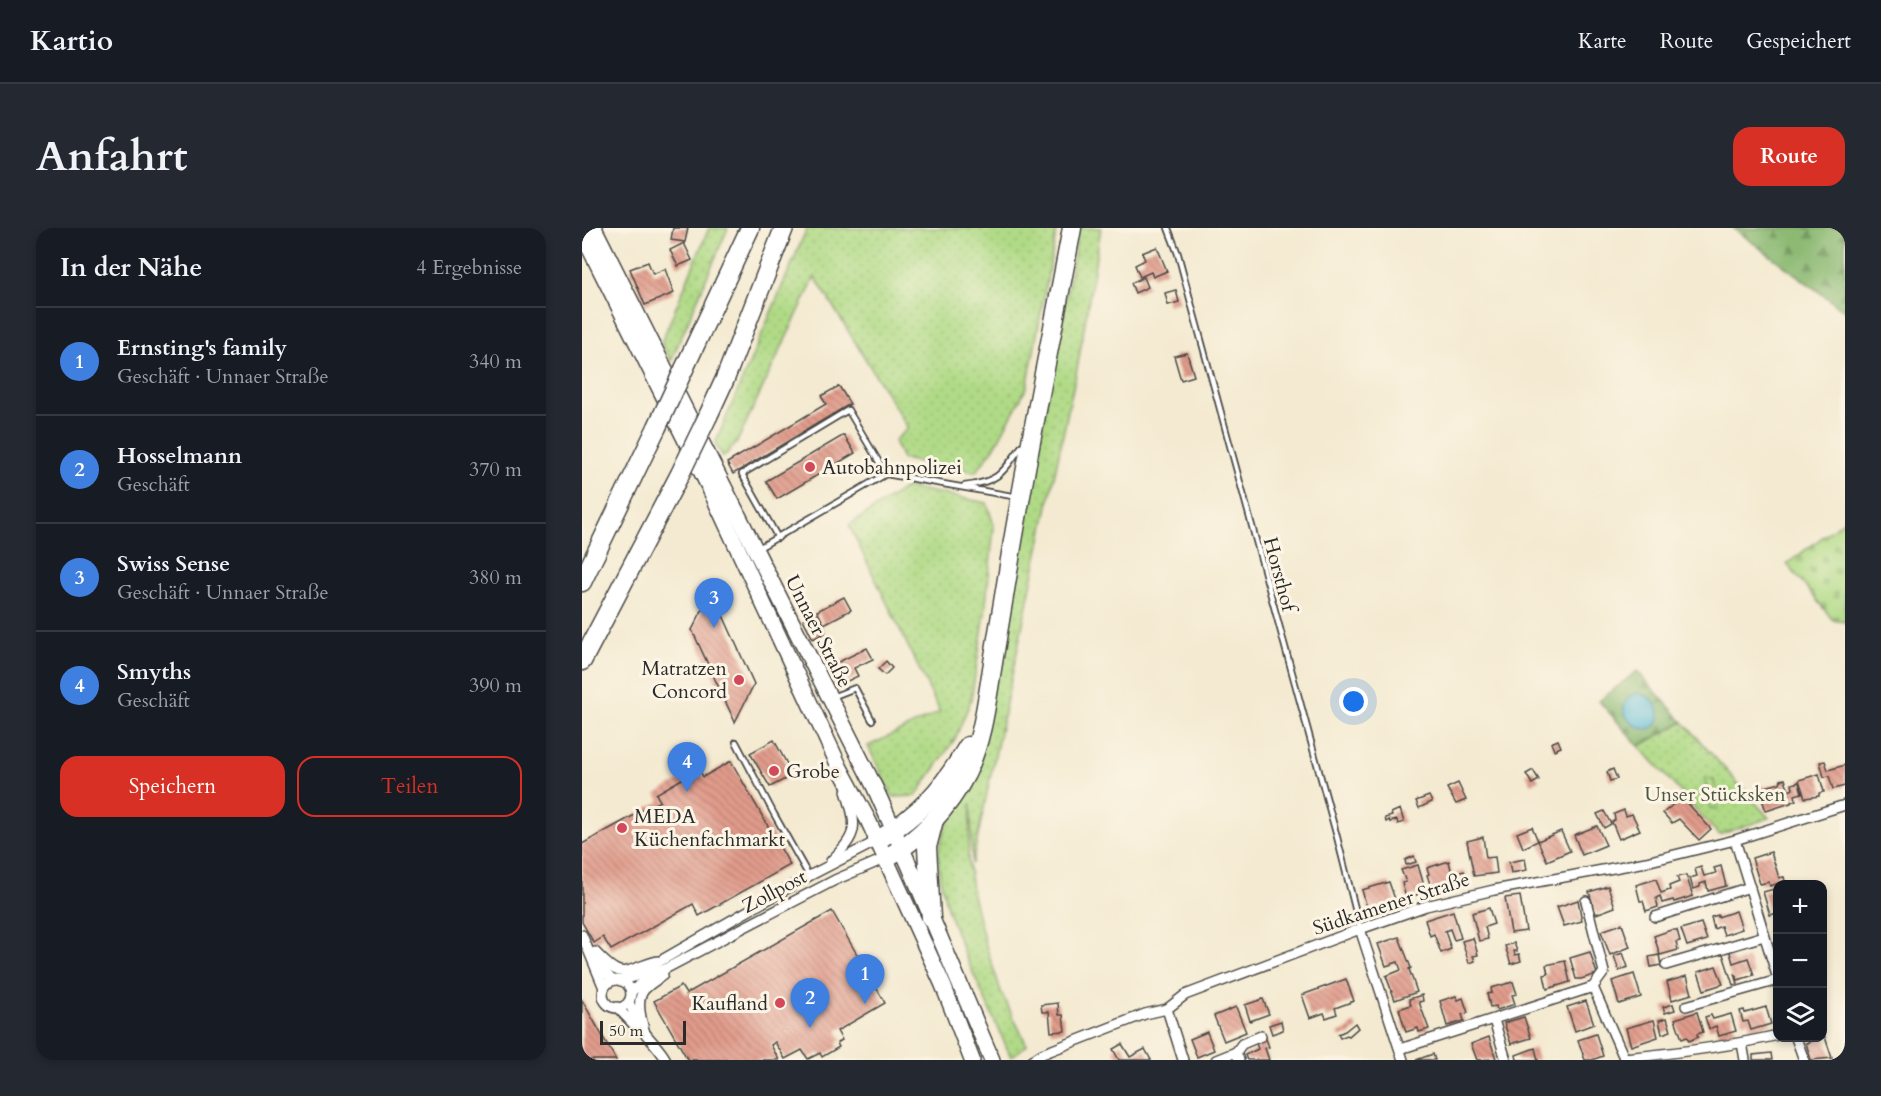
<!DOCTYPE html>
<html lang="de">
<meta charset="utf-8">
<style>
:root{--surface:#171b24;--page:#242831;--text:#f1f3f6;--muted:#9ea1a6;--line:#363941;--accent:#d93025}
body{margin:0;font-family:Cardo,serif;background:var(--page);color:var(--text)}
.controls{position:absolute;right:18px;bottom:18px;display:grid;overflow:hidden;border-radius:12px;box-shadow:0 3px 9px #0003}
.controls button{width:54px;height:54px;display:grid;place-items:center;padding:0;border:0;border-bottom:2px solid var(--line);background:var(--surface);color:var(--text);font:30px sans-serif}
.scale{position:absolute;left:18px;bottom:15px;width:86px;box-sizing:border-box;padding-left:6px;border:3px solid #2b2b2b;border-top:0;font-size:16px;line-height:21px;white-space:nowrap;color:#2b2b2b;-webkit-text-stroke:4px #fcf5e5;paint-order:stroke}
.you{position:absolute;left:772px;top:474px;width:21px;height:21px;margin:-15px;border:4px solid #fff;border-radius:50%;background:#1a73e8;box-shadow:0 0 0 9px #1a73e833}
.badge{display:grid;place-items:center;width:39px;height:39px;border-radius:50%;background:var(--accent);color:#fff;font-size:20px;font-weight:700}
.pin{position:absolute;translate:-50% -50px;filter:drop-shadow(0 2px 3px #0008)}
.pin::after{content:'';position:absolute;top:32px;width:21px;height:18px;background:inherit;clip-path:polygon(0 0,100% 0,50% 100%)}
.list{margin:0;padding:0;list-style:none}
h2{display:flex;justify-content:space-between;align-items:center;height:78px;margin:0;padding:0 24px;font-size:26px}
h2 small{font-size:20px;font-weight:400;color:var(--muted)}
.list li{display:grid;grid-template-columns:39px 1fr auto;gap:18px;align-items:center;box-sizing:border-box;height:108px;padding:0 24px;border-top:2px solid var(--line)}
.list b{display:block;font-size:22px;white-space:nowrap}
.list p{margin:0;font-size:20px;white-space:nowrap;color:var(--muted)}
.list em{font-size:20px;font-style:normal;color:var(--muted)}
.actions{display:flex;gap:12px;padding:18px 24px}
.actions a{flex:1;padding:14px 0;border:2px solid var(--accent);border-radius:18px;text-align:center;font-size:21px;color:var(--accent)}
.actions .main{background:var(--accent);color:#fff}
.icon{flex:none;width:33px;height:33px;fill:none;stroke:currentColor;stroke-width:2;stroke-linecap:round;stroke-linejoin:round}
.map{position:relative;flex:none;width:1263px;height:832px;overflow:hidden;border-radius:18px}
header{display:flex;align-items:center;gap:36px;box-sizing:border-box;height:84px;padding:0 30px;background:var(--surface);border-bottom:2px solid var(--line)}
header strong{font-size:28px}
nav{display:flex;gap:33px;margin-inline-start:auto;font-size:21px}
.intro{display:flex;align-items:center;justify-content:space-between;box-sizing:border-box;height:144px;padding:0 36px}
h1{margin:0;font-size:42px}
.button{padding:15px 27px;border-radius:18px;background:var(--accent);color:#fff;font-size:21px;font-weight:700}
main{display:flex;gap:36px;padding:0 36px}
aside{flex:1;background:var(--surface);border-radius:18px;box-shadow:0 3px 9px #0003}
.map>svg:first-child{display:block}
.grass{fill:url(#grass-dots);stroke:#6e8258;stroke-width:1.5}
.forest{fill:url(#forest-firs);stroke:#5c724f;stroke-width:1.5}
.cemetery{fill:url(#cemetery-stones);stroke:#6e8258;stroke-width:1.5}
.pitch{fill:#b0da86;stroke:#6e8258;stroke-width:1.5}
.water{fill:#5abbd8;stroke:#427382;stroke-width:1.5}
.building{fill:url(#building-back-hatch)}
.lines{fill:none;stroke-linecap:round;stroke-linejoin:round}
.lane-casing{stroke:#494844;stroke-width:8}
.street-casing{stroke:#494844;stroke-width:12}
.primary-casing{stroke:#494844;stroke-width:18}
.highway-casing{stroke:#494844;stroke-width:21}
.lane{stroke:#fff;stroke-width:4.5}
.street{stroke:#fff;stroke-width:9}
.primary{stroke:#fff;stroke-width:15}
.highway{stroke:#fff;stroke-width:18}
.highway-bridge-casing{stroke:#494844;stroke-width:21;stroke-linecap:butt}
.highway-bridge{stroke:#fff;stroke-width:18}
.poi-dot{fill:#d1495b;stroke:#fcf5e5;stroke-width:2}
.labels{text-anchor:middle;stroke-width:6;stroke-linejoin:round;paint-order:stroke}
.poi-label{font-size:20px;fill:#2b2b2b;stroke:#fcf5e5;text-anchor:start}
.street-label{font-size:20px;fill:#2b2b2b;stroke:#fcf5e5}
.park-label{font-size:20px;fill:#4c5742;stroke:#fcf5e5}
</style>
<header>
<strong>Kartio</strong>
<nav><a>Karte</a><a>Route</a><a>Gespeichert</a></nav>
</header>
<div class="intro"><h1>Anfahrt</h1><a class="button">Route</a></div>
<main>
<aside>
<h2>In der Nähe<small>4 Ergebnisse</small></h2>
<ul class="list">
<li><span class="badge" style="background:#3f7fe0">1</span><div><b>Ernsting's family</b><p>Geschäft · Unnaer Straße</p></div><em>340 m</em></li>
<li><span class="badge" style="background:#3f7fe0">2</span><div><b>Hosselmann</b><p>Geschäft</p></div><em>370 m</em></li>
<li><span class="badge" style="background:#3f7fe0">3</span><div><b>Swiss Sense</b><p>Geschäft · Unnaer Straße</p></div><em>380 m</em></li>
<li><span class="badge" style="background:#3f7fe0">4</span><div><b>Smyths</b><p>Geschäft</p></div><em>390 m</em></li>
</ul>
<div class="actions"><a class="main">Speichern</a><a>Teilen</a></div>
</aside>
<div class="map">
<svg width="1263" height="832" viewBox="0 0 1263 832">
<defs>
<pattern id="grass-dots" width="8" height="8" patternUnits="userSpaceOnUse" patternTransform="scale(1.5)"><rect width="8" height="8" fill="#b0da86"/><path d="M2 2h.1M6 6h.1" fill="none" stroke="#98bb74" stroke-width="1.8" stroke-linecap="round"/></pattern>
<pattern id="forest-firs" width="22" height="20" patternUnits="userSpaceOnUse" patternTransform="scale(1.5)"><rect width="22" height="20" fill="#8cba73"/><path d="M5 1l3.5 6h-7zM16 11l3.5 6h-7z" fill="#73975f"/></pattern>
<pattern id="cemetery-stones" width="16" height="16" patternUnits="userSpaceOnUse" patternTransform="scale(1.5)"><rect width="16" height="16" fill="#b0da86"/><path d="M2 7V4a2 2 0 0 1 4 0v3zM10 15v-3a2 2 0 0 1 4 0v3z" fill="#98bb74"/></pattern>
<pattern id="building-back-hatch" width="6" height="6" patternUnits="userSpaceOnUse" patternTransform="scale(1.5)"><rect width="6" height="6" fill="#e19b8b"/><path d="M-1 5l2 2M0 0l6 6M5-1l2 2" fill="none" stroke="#b77f72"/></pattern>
</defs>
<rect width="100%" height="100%" fill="#fcf5e5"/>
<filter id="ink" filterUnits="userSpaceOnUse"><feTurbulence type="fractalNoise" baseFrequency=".0167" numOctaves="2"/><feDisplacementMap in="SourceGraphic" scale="12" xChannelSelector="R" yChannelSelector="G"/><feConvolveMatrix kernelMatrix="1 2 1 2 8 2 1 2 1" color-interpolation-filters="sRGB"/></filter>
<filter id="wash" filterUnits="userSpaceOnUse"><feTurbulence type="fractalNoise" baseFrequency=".008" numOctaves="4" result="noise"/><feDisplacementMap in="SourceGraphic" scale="24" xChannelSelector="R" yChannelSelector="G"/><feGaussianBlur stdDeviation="1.35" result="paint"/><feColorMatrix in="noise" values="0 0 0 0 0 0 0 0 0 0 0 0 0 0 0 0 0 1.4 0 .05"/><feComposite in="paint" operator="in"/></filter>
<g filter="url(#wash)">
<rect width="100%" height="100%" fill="#f4ead1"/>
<g class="grass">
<polygon points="127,0 146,0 89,133 79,115"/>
<polygon points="225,0 475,0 445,159 412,220 394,244 320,231 312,213 326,200 233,49 154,216 141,229 133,216"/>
<polygon points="497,0 519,0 496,136 390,636 389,575 386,630 390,663 403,715 420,766 445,817 429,829 382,725 366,683 358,651 356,625 362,602 376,572 390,559 395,544"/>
<polygon points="325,259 405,275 412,298 403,385 389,472 373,511 334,568 311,569 286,518 358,484 267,297"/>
<polygon points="1101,494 1187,590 1137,607 1057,518"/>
</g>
<g class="forest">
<polygon points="1151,0 1263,0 1263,83"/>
<polygon points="1055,443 1101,494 1057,518 1017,473"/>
</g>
<polygon class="cemetery" points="1263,292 1263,394 1251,392 1205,336"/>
<polygon class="pitch" points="1123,551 1132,552 1136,581 1128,580"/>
<path class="water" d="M1054 465C1066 465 1079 477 1077 490 1072 519 1018 483 1054 465Z"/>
<g id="blocks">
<g class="building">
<polygon points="91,0 106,0 103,14 89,12"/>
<polygon points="102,15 110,32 96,38 88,22"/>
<polygon points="575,19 585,43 571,49 569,44 558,49 553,37 563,32 560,25"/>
<polygon points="66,34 71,46 83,41 92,65 63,77 48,41"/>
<polygon points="562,49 566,59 553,65 549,55"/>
<polygon points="594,62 597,74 586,77 583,65"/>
<polygon points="605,125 612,148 599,152 592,128"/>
<polygon points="257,158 268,176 151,246 145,235 244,176 239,168"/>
<polygon points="262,207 273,225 195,271 184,253"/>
<polygon points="130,363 172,456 153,494 110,402"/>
<polygon points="262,369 269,382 242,396 235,383"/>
<polygon points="233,385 243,405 231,411 221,391"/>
<polygon points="285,420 291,431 272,440 276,448 255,458 246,439"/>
<polygon points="304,433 310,440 303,447 296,441"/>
<polygon points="192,512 211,547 188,559 168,525"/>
<polygon points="976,512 979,519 972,522 969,515"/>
<polygon points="149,533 208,637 117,688 111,676 29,722 21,709 12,715 0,694 0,616 78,573 74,566 117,541 121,549"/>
<polygon points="1243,533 1246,542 1263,537 1263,558 1251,561 1247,548 1242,549 1238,534"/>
<polygon points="1031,541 1035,551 1028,553 1025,544"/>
<polygon points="951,542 957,552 950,556 944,546"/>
<polygon points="1237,546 1242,564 1237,565 1237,568 1223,570 1217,552"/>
<polygon points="1203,551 1207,563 1211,561 1210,556 1217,554 1220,565 1213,567 1214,572 1209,574 1209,575 1184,583 1176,559 1179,557 1180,560 1198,555 1199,552"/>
<polygon points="876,555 884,572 874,576 865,560"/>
<polygon points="847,568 850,574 837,580 834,573"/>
<polygon points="1100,569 1129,601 1117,612 1097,591 1090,595 1081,585"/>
<polygon points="818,581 822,594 816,596 815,592 808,594 807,592 804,594 803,590 810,588 809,585"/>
<polygon points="1042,582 1044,588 1050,586 1058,602 1037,611 1030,594 1033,592 1032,586"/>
<polygon points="1022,583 1029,596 1022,600 1015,586"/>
<polygon points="1015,598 1024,617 1000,627 992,607"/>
<polygon points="950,599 956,613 941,620 935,605"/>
<polygon points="979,603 988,623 965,633 956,613"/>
<polygon points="901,609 904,630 913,629 915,645 892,648 885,613"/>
<polygon points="1189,624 1197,650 1202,649 1203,653 1188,658 1187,654 1178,656 1170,630"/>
<polygon points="832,628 834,634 824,637 823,632"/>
<polygon points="943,631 945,642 929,645 927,634"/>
<polygon points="867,633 870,646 882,643 886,651 869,658 868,656 850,662 845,647 847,646 845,640"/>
<polygon points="836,637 844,664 824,670 820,655 824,654 819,642"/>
<polygon points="1139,638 1144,658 1126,663 1124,654 1118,656 1118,659 1111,661 1108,650 1115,648 1113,641 1119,639 1122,648 1134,645 1132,640"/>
<polygon points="1104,647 1111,668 1092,674 1091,672 1080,675 1078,668 1074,670 1076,679 1064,683 1061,673 1058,673 1054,657 1074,651 1079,665 1088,662 1087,658 1097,654 1095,649"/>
<polygon points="807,654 814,674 786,683 780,662"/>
<polygon points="1026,658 1033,679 1014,686 1007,664"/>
<polygon points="1196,660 1196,685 1188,687 1181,664"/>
<polygon points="938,668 944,703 929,705 923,670"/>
<polygon points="996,672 1000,693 982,698 975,679"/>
<polygon points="907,680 912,696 903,699 906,711 897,713 890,685"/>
<polygon points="250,683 303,775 255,803 260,812 255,815 257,819 240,829 238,825 226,831 220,822 203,831 193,814 189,817 197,832 106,832 72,773 99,758 104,766"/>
<polygon points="871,683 879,710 872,712 868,701 863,703 869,721 859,725 852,706 848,708 843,692"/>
<polygon points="1154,683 1160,701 1142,707 1139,698 1132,701 1129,689 1136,687 1136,689"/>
<polygon points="1119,695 1125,712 1105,718 1099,701"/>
<polygon points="1040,696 1048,719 1028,727 1019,703"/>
<polygon points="1089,702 1095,702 1098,713 1094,714 1096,722 1078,727 1072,708"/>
<polygon points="817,709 829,740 827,741 835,764 813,772 804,748 819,742 816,734 804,738 796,716"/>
<polygon points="891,710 896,727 891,728 893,733 887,735 880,713"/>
<polygon points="932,715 935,723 932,723 933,727 937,726 939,733 929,736 923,718"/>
<polygon points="1147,721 1151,735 1166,730 1172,747 1156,752 1153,745 1156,756 1151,757 1140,723"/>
<polygon points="1008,724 1015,746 999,751 994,751 988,730"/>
<polygon points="1041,725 1046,739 1037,743 1032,728"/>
<polygon points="1077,727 1079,737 1069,739 1067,729"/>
<polygon points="983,733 988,754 965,761 962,747 966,746 964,737"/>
<polygon points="1134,738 1141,756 1122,762 1116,744"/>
<polygon points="1052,746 1059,769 1037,776 1030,753"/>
<polygon points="1105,748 1110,766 1090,772 1085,754"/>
<polygon points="764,751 772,773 753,780 755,786 744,790 742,785 728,790 720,767"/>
<polygon points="931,754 935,766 930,767 933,776 915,782 914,778 908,779 905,766 910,765 909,760"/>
<polygon points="840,767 841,773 837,774 847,801 837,804 836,800 824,804 817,781 829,777 827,771"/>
<polygon points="874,768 876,772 881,770 886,785 880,786 882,793 865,798 858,773"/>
<polygon points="681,771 687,786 668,793 663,777"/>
<polygon points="0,772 34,832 0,832"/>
<polygon points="1004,773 1012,796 993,803 985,779"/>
<polygon points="476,775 477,787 481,787 483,803 469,804 467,784 460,784 459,777"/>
<polygon points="1091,776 1093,782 1083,785 1081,779"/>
<polygon points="654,779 664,804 642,813 632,788"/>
<polygon points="1184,779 1189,796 1169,802 1166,793 1161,794 1158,783 1162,782 1163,785"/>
<polygon points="1115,784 1121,804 1115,806 1116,809 1107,813 1105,809 1100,811 1093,791"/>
<polygon points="1149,786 1154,803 1137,808 1134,798 1127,801 1123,789 1129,787 1131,791"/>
<polygon points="942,789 949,810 929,816 922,795"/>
<polygon points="1085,790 1089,803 1080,806 1077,792"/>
<polygon points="1072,792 1076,809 1049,818 1044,800"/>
<polygon points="699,793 701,802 690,806 687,797"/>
<polygon points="773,795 776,800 767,808 765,807 758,810 756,806 763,803"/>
<polygon points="625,804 632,822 615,829 608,811"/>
<polygon points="1014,806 1021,828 1010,832 1003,832 996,812"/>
<polygon points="907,809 914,831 895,832 889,816"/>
<polygon points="1243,809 1250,830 1229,832 1224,815"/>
<polygon points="684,811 687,819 683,820 687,832 665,832 663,827 676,821 674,815"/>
<polygon points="540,816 548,829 563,821 569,832 537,832 531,821"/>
<polygon points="953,820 956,832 935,832 934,827"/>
<polygon points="1189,825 1190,832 1171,832 1171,827"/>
<polygon points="851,826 853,832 834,832"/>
</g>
</g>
</g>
<g filter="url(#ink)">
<use href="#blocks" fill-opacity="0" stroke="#494844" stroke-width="1.5"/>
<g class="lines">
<defs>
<g id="lane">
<polyline points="586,0 596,26 612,86 755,609 778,700"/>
<path d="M382 258C416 254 420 246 439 219"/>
<polyline points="196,310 160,246 266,182 304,246"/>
<polyline points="175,321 304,246 436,269"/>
<polyline points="250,469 273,460 290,492"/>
<polyline points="154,514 192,586 227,648"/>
</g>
<g id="street">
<polyline points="1153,612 1196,751"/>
<path d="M249 633C277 605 275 599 264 563"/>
<polyline points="1073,689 1168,659"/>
<polyline points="778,701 821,832"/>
<polyline points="0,707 22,760"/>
<path d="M13 724C42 754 39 743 75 733"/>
<polyline points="15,730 21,742 30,752"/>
<polyline points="1084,737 1182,708"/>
<circle cx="35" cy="766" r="14"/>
<polyline points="39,753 61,746 80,732 227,648 295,613"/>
<polyline points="1011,759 1043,832"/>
<polyline points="49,764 64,751 153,704 253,652 304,630"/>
<path d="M47 774C51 785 56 796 63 805 70 814 79 822 84 832"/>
<polyline points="1104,778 1196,752"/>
<polyline points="35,779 54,799"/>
<polyline points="585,781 601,832"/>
<polyline points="912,792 924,832"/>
<path d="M63 805C60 794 53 773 62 762 67 756 75 752 81 747"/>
<polyline points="1214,810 1222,832"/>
<polyline points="1160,815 1163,832"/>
<polyline points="818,821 1011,759 1022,744 1004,673"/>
<path d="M1042 830C1094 825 1145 819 1196 807"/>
<polyline points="451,832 460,826 563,786 585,781 603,767 778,701 844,678 912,662 1064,634 1153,612 1263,577"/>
<polyline points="634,832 654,824"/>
<polyline points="657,832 654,824 660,816 679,808"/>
</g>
<g id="primary">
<polyline points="12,0 293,560 328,639 410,832"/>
<polyline points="0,5 128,261 258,540 286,592 361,757 390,832"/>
</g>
<g id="highway">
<polyline points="102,141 168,0"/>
<polyline points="126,188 143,151 202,0"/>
<polyline points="0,354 75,199"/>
<polyline points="0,433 97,248"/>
<path d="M295 613C339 585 360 562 386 518"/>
<path d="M304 630C337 612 366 581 384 546 400 513 404 478 410 441 416 403 423 364 429 325 447 216 470 108 490 0"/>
<polyline points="349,690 345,619 352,592"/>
</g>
</defs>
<use href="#lane" class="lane-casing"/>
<use href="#street" class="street-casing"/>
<use href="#primary" class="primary-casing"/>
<use href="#highway" class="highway-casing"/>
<use href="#lane" class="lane"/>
<use href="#street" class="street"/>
<use href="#primary" class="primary"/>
<use href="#highway" class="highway"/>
<defs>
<g id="highway-bridge">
<polyline points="75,199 102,141"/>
<polyline points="97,248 126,188"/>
</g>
</defs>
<use href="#highway-bridge" class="highway-bridge-casing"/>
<use href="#highway-bridge" class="highway-bridge"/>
</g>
</g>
<g class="poi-dot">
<circle cx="228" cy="239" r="6"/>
<circle cx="157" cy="452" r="6"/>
<circle cx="192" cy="543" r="6"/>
<circle cx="40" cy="600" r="6"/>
<circle cx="198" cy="775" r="6"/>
</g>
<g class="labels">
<g class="poi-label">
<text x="240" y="246">Autobahnpolizei</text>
<text x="145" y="447" text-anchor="end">Matratzen<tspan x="145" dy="23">Concord</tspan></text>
<text x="204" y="550">Grobe</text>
<text x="52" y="595">MEDA<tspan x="52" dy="23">Küchenfachmarkt</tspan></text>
<text x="186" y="782" text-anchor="end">Kaufland</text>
</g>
<g class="street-label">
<text transform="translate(698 346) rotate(75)" y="7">Horsthof</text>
<text transform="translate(237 403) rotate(63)" y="7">Unnaer Straße</text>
<text transform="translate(192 663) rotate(-28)" y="7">Zollpost</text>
<text transform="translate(809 675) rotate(-18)" y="7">Südkamener Straße</text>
</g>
<g class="park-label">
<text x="1133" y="573">Unser Stücksken</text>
</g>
</g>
</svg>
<div class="controls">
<button>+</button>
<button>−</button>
<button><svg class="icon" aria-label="layers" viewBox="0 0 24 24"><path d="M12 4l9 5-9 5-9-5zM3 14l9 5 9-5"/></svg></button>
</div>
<div class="scale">50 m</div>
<div class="you"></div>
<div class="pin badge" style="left:283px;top:776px;background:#3f7fe0">1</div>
<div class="pin badge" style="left:228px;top:800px;background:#3f7fe0">2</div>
<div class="pin badge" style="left:132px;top:400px;background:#3f7fe0">3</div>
<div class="pin badge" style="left:105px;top:564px;background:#3f7fe0">4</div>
</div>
</main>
